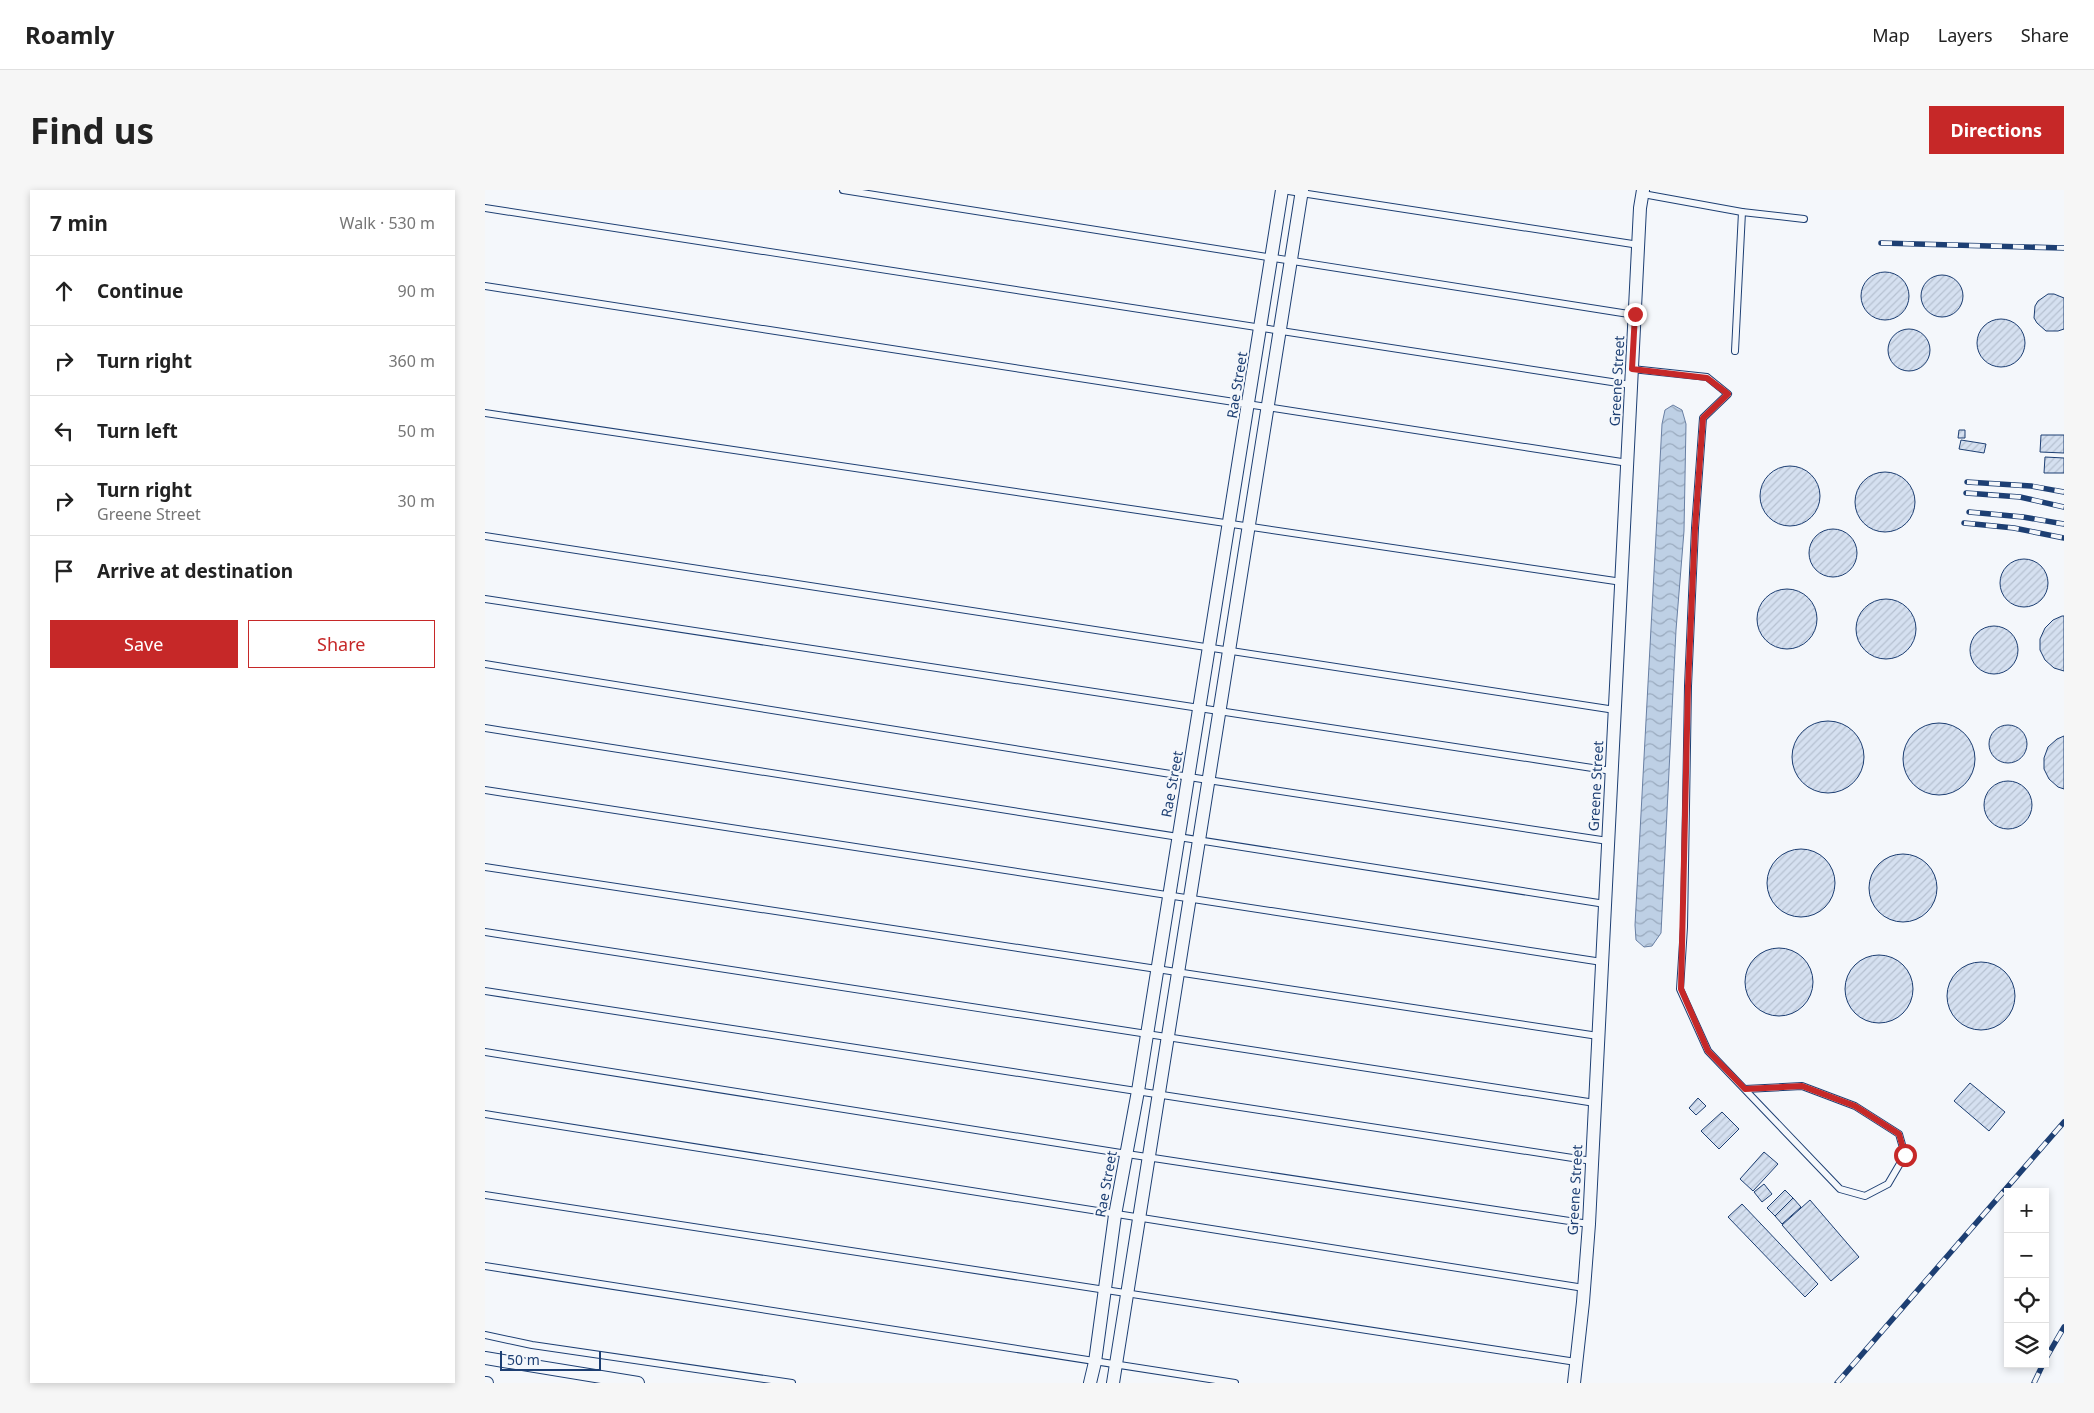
<!DOCTYPE html>
<meta charset="utf-8">
<style>
:root{--surface:#fff;--page:#f6f6f6;--text:#222;--muted:#767676;--line:#e0e0e0;--accent:#c62828}
body{margin:0;font-family:"Noto Sans",sans-serif;background:var(--page);color:var(--text)}
.controls{position:absolute;right:15px;bottom:15px;display:grid;overflow:hidden;border-radius:0px;box-shadow:0 2px 8px #0003}
.controls button{width:45px;height:45px;display:grid;place-items:center;padding:0;border:0;border-bottom:1px solid var(--line);background:var(--surface);color:var(--text);font:25px sans-serif}
.scale{position:absolute;left:15px;bottom:12px;width:101px;box-sizing:border-box;padding-left:5px;border:2px solid #1d3f73;border-top:0;font-size:14px;line-height:18px;white-space:nowrap;color:#1d3f73;-webkit-text-stroke:4px #f4f7fb;paint-order:stroke}
.stop{position:absolute;width:15px;height:15px;margin:-11px;border:4px solid #c62828;border-radius:50%;background:#fff}
.stop.end{background:#c62828;border-color:#fff;box-shadow:0 1px 5px #0008}
.list{margin:0;padding:0;list-style:none}
h2{display:flex;justify-content:space-between;align-items:center;height:65px;margin:0;padding:0 20px;font-size:21px}
h2 small{font-size:16px;font-weight:400;color:var(--muted)}
.list li{display:grid;grid-template-columns:32px 1fr auto;gap:15px;align-items:center;box-sizing:border-box;height:70px;padding:0 20px;border-top:1px solid var(--line)}
.list b{display:block;font-size:19px;white-space:nowrap}
.list p{margin:0;font-size:16px;white-space:nowrap;color:var(--muted)}
.list em{font-size:16px;font-style:normal;color:var(--muted)}
.actions{display:flex;gap:10px;padding:15px 20px}
.actions a{flex:1;padding:11px 0;border:1px solid var(--accent);border-radius:0px;text-align:center;font-size:18px;color:var(--accent)}
.actions .main{background:var(--accent);color:#fff}
.icon{flex:none;width:28px;height:28px;fill:none;stroke:currentColor;stroke-width:2;stroke-linecap:round;stroke-linejoin:round}
.map{position:relative;flex:none;width:1579px;height:1193px;overflow:hidden;border-radius:0px}
header{display:flex;align-items:center;gap:30px;box-sizing:border-box;height:70px;padding:0 25px;background:var(--surface);border-bottom:1px solid var(--line)}
header strong{font-size:24px}
nav{display:flex;gap:28px;margin-inline-start:auto;font-size:18px}
.intro{display:flex;align-items:center;justify-content:space-between;box-sizing:border-box;height:120px;padding:0 30px}
h1{margin:0;font-size:35px}
.button{padding:12px 22px;border-radius:0px;background:var(--accent);color:#fff;font-size:18px;font-weight:700}
main{display:flex;gap:30px;padding:0 30px}
aside{flex:1;background:var(--surface);border-radius:0px;box-shadow:0 2px 8px #0003}
.map>svg:first-child{display:block}
.water{fill:url(#water-waves);stroke:#687fa3}
.building{fill:url(#building-hatch);stroke:#1d3f73}
.lines{fill:none;stroke-linecap:round;stroke-linejoin:round}
.service-casing{stroke:#1d3f73;stroke-width:8}
.minor-casing{stroke:#1d3f73;stroke-width:14}
.service{stroke:#f4f7fb;stroke-width:6}
.minor{stroke:#f4f7fb;stroke-width:12}
.rail-casing{stroke:#1d3f73;stroke-width:5.5}
.rail{stroke:#f4f7fb;stroke-width:4;stroke-dasharray:11;stroke-linecap:butt}
.route{stroke:#c62828;stroke-width:6}
.labels{text-anchor:middle;stroke-width:4;stroke-linejoin:round;paint-order:stroke}
.street-label{font-size:14px;fill:#1d3f73;stroke:#f4f7fb}
</style>
<header>
<strong>Roamly</strong>
<nav><a>Map</a><a>Layers</a><a>Share</a></nav>
</header>
<div class="intro"><h1>Find us</h1><a class="button">Directions</a></div>
<main>
<aside>
<h2>7 min<small>Walk · 530 m</small></h2>
<ul class="list">
<li><svg class="icon" aria-label="ahead" viewBox="0 0 24 24"><path d="M12 20V5M6 11l6-6 6 6"/></svg><div><b>Continue</b></div><em>90 m</em></li>
<li><svg class="icon" aria-label="right" viewBox="0 0 24 24"><path d="M7 20v-9h11M14 6l5 5-5 5"/></svg><div><b>Turn right</b></div><em>360 m</em></li>
<li><svg class="icon" aria-label="left" viewBox="0 0 24 24"><path d="M17 20v-9H6M10 6l-5 5 5 5"/></svg><div><b>Turn left</b></div><em>50 m</em></li>
<li><svg class="icon" aria-label="right" viewBox="0 0 24 24"><path d="M7 20v-9h11M14 6l5 5-5 5"/></svg><div><b>Turn right</b><p>Greene Street</p></div><em>30 m</em></li>
<li><svg class="icon" aria-label="arrive" viewBox="0 0 24 24"><path d="M6 21V4h12l-3 4 3 4H6"/></svg><div><b>Arrive at destination</b></div></li>
</ul>
<div class="actions"><a class="main">Save</a><a>Share</a></div>
</aside>
<div class="map">
<svg width="1579" height="1193" viewBox="0 0 1579 1193">
<defs>
<pattern id="water-waves" width="16" height="10" patternUnits="userSpaceOnUse" patternTransform="scale(1.25)"><rect width="16" height="10" fill="#bed0e5"/><path d="M0 5q4-4 8 0t8 0" fill="none" stroke="#9aaabe"/></pattern>
<pattern id="building-hatch" width="6" height="6" patternUnits="userSpaceOnUse" patternTransform="scale(1.25)"><rect width="6" height="6" fill="#d5e0f0"/><path d="M-1 1l2-2M0 6l6-6M5 7l2-2" fill="none" stroke="#b6c1d1"/></pattern>
</defs>
<rect width="100%" height="100%" fill="#f4f7fb"/>
<polygon class="water" points="1188,215 1197,220 1201,234 1199,341 1191,440 1176,743 1167,756 1159,757 1151,750 1150,735 1177,234 1180,220"/>
<g class="building">
<circle cx="1400" cy="106" r="24"/>
<circle cx="1457" cy="106" r="21"/>
<polygon points="1563,104 1569,104 1579,108 1579,139 1573,141 1561,141 1552,133 1549,128 1550,116 1553,111"/>
<circle cx="1516" cy="153" r="24"/>
<circle cx="1424" cy="160" r="21"/>
<polygon points="1474,240 1480,240 1480,248 1473,248"/>
<polygon points="1556,245 1579,245 1579,263 1555,262"/>
<polygon points="1476,250 1501,254 1499,263 1474,259"/>
<polygon points="1560,267 1579,268 1579,283 1559,283"/>
<circle cx="1305" cy="306" r="30"/>
<circle cx="1400" cy="312" r="30"/>
<circle cx="1348" cy="363" r="24"/>
<circle cx="1539" cy="393" r="24"/>
<circle cx="1302" cy="429" r="30"/>
<circle cx="1401" cy="439" r="30"/>
<polygon points="1577,426 1579,426 1579,481 1569,478 1560,470 1555,460 1555,449 1560,438 1568,430"/>
<circle cx="1509" cy="460" r="24"/>
<circle cx="1343" cy="567" r="36"/>
<circle cx="1454" cy="569" r="36"/>
<circle cx="1523" cy="554" r="19"/>
<polygon points="1579,546 1579,599 1573,597 1564,589 1559,579 1559,568 1563,557 1572,549"/>
<circle cx="1523" cy="615" r="24"/>
<circle cx="1316" cy="693" r="34"/>
<circle cx="1418" cy="698" r="34"/>
<circle cx="1294" cy="792" r="34"/>
<circle cx="1394" cy="799" r="34"/>
<circle cx="1496" cy="806" r="34"/>
<polygon points="1485,893 1520,922 1504,941 1469,911"/>
<polygon points="1213,908 1221,916 1211,925 1204,918"/>
<polygon points="1237,922 1254,939 1234,959 1216,941"/>
<polygon points="1279,962 1293,974 1268,1001 1255,989"/>
<polygon points="1279,994 1287,1004 1277,1012 1269,1002"/>
<polygon points="1300,1000 1308,1008 1290,1026 1282,1018"/>
<polygon points="1308,1008 1316,1017 1297,1034 1290,1026"/>
<polygon points="1325,1010 1374,1067 1346,1091 1297,1035"/>
<polygon points="1257,1014 1333,1094 1320,1107 1243,1027"/>
</g>
<g class="lines">
<defs>
<g id="service">
<polyline points="358,0 1150,125"/>
<polyline points="797,0 1154,55"/>
<polyline points="1158,4 1257,22 1319,29"/>
<polyline points="0,18 1146,195"/>
<polyline points="0,96 1143,273"/>
<polyline points="1250,161 1257,22"/>
<polyline points="1147,179 1222,187 1243,204 1218,228 1210,338 1203,496 1199,737 1195,799 1223,861 1355,999 1380,1006 1403,994 1420,965 1414,944 1370,916 1317,896 1260,899"/>
<polyline points="0,223 1137,392"/>
<polyline points="0,346 1130,520"/>
<polyline points="0,409 1127,581"/>
<polyline points="0,474 723,590 1123,651"/>
<polyline points="0,538 1120,714"/>
<polyline points="0,600 1117,772"/>
<polyline points="0,677 1113,846"/>
<polyline points="0,742 1110,913"/>
<polyline points="0,801 1107,971"/>
<polyline points="0,862 642,964 1104,1034"/>
<polyline points="0,924 1099,1098"/>
<polyline points="0,1005 1091,1172"/>
<polyline points="0,1076 750,1193"/>
<polyline points="0,1145 47,1155 307,1193"/>
</g>
<g id="minor">
<polyline points="0,1168 153,1193"/>
<polyline points="0,1193 2,1193"/>
<polyline points="605,1193 610,1172 630,1025 653,901 797,0"/>
<polyline points="628,1193 817,0"/>
<polyline points="1089,1193 1098,1112 1104,1034 1155,18 1158,0"/>
</g>
</defs>
<use href="#service" class="service-casing"/>
<use href="#minor" class="minor-casing"/>
<use href="#service" class="service"/>
<use href="#minor" class="minor"/>
<defs>
<g id="rail">
<polyline points="1396,53 1579,58"/>
<polyline points="1482,292 1546,296 1579,302"/>
<polyline points="1481,303 1535,307 1579,317"/>
<polyline points="1484,322 1538,327 1579,334"/>
<polyline points="1479,333 1529,338 1579,348"/>
<polyline points="1560,1170 1579,1137"/>
<polyline points="1352,1193 1579,932"/>
<polyline points="1549,1193 1558,1174"/>
</g>
</defs>
<use href="#rail" class="rail-casing"/>
<use href="#rail" class="rail"/>
</g>
<g class="lines">
<polyline class="route" points="1150,124 1147,179 1222,188 1243,204 1218,228 1210,338 1203,496 1196,799 1223,861 1260,899 1317,896 1370,916 1414,944 1420,965"/>
</g>
<g class="labels">
<g class="street-label">
<text transform="translate(1132 191) rotate(-87)" y="5">Greene Street</text>
<text transform="translate(752 195) rotate(-81)" y="5">Rae Street</text>
<text transform="translate(687 594) rotate(-80)" y="5">Rae Street</text>
<text transform="translate(1111 596) rotate(-87)" y="5">Greene Street</text>
<text transform="translate(621 994) rotate(-80)" y="5">Rae Street</text>
<text transform="translate(1090 1000) rotate(-87)" y="5">Greene Street</text>
</g>
</g>
</svg>
<div class="controls">
<button>+</button>
<button>−</button>
<button><svg class="icon" aria-label="locate" viewBox="0 0 24 24"><circle cx="12" cy="12" r="6"/><path d="M12 2v4M12 18v4M2 12h4M18 12h4"/></svg></button>
<button><svg class="icon" aria-label="layers" viewBox="0 0 24 24"><path d="M12 4l9 5-9 5-9-5zM3 14l9 5 9-5"/></svg></button>
</div>
<div class="scale">50 m</div>
<div class="stop" style="left:1420px;top:965px"></div>
<div class="stop end" style="left:1150px;top:124px"></div>
</div>
</main>
